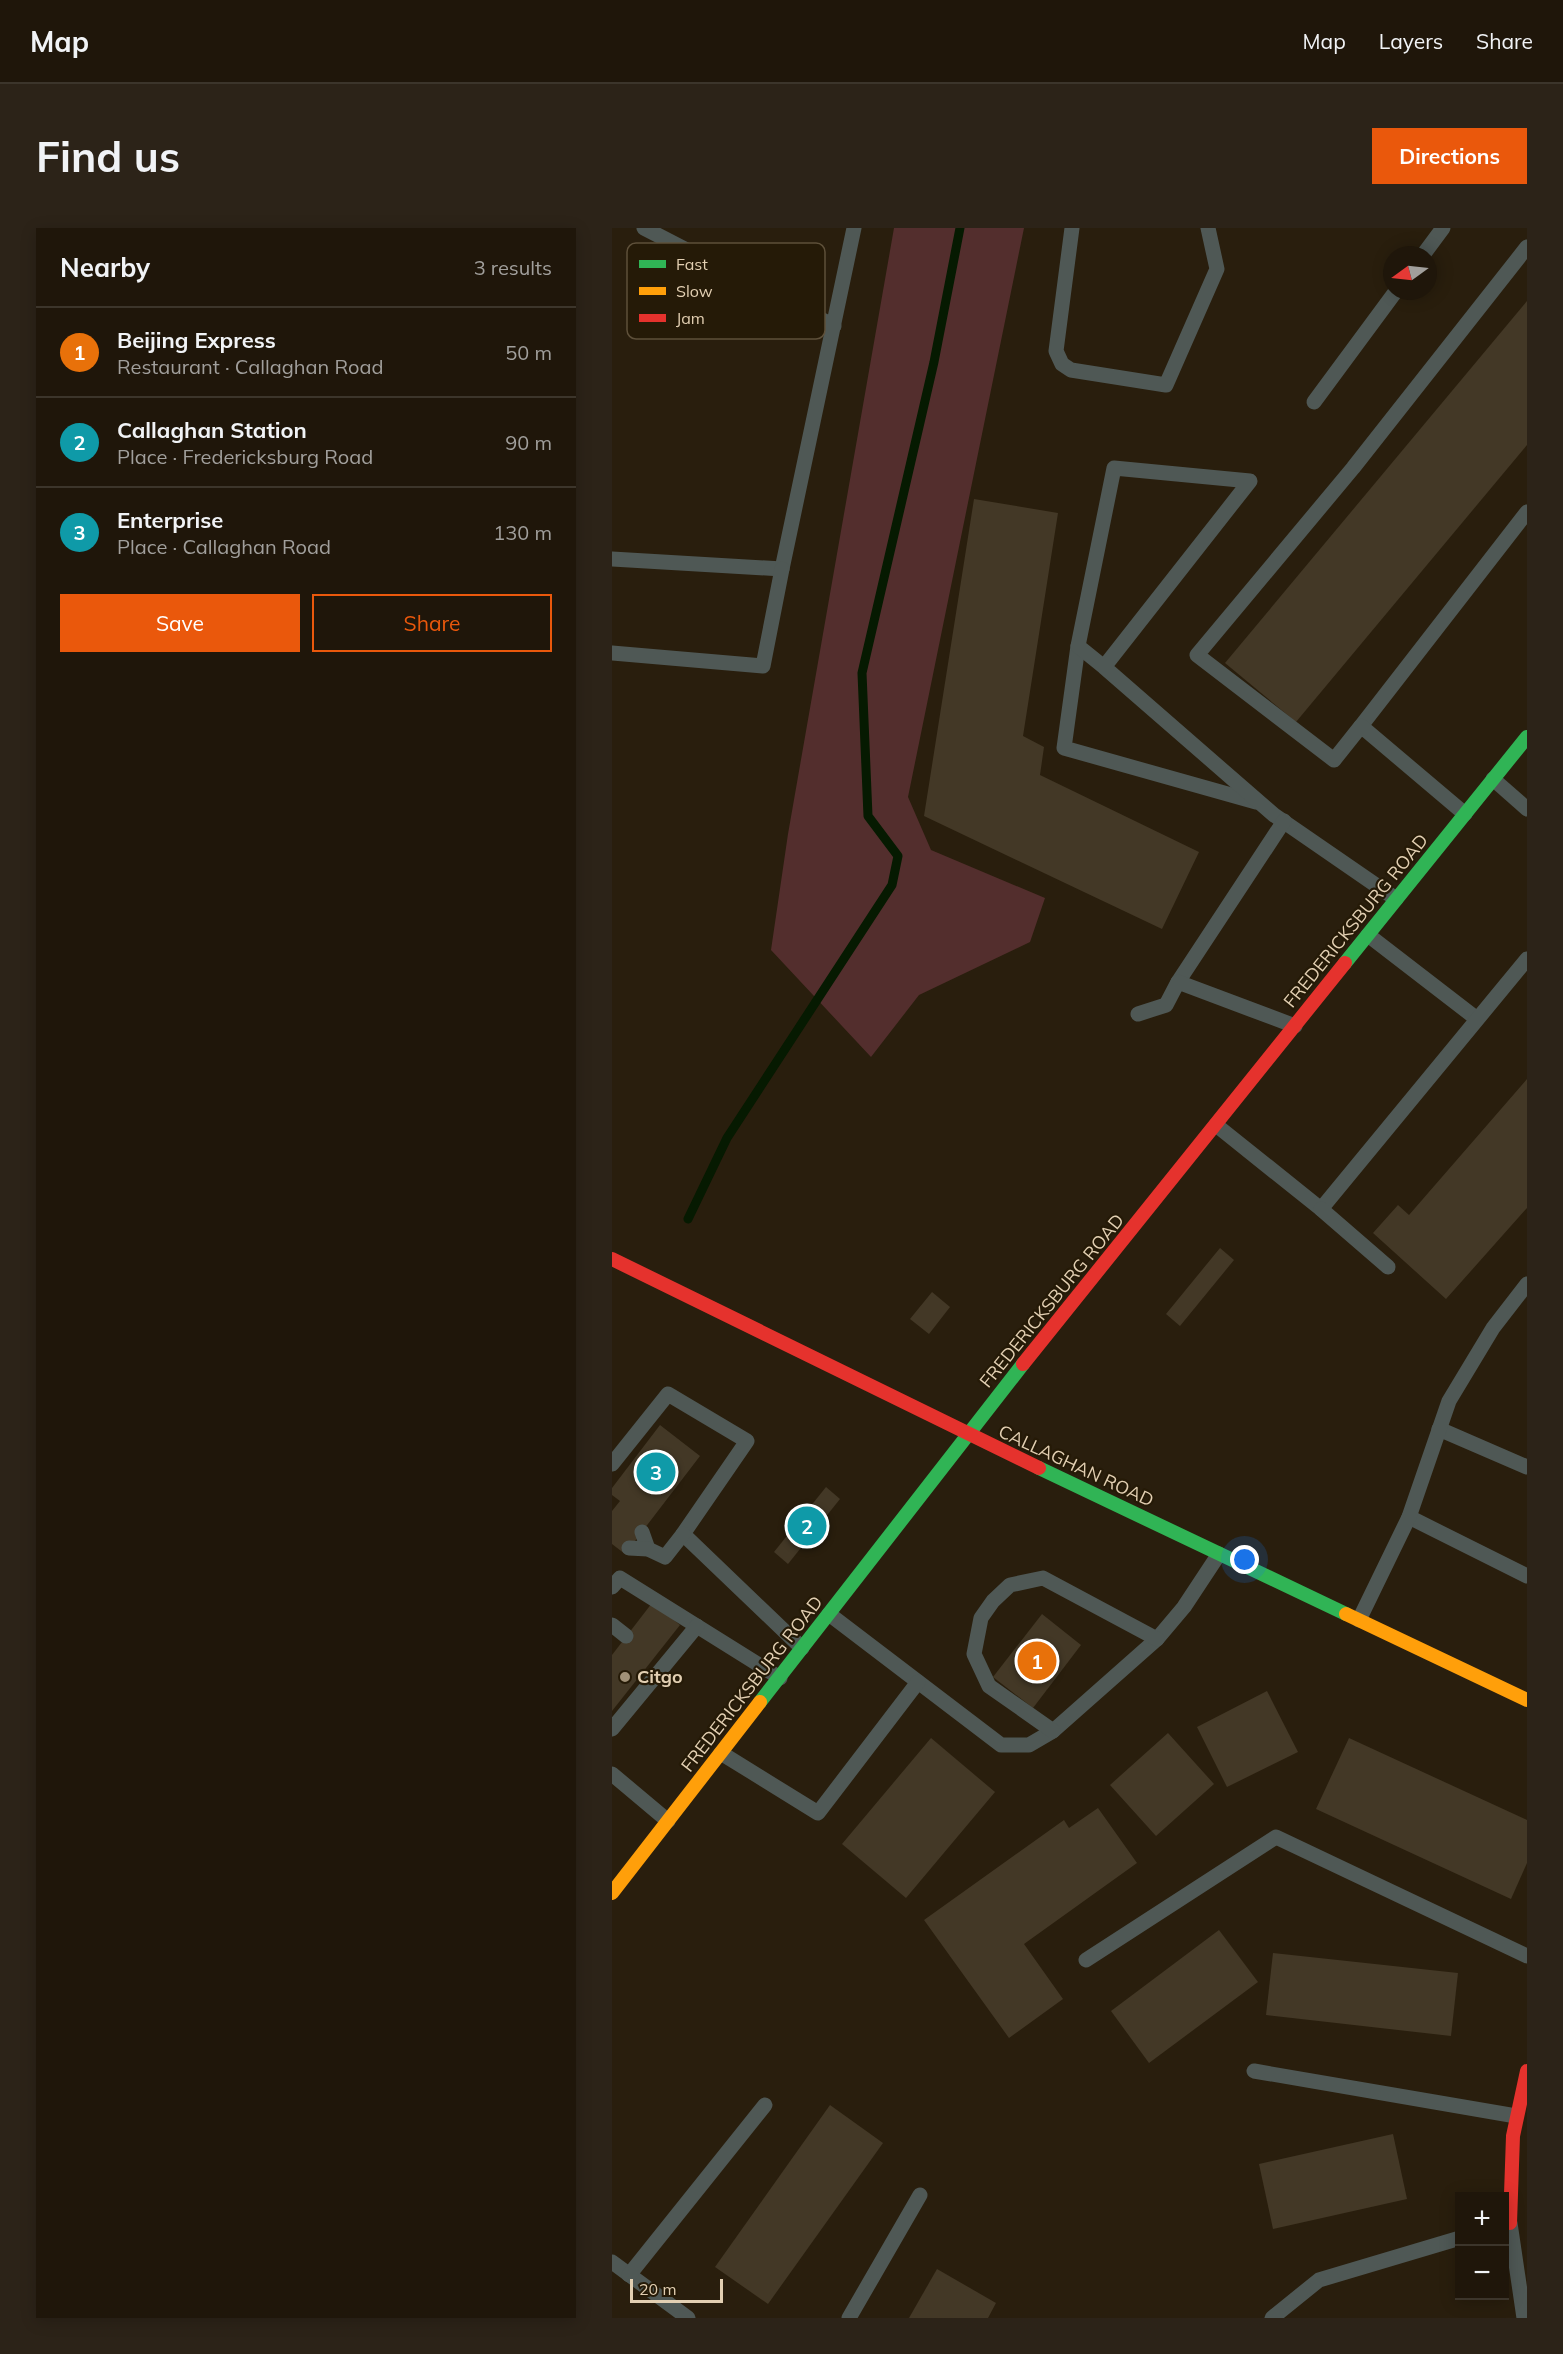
<!DOCTYPE html>
<meta charset="utf-8">
<style>
:root{--surface:#1f160a;--page:#2c2318;--text:#f1f3f6;--muted:#a19f9c;--line:#3c352b;--accent:#ea580c}
body{margin:0;font-family:Mulish,sans-serif;background:var(--page);color:var(--text)}
.controls{position:absolute;right:18px;bottom:18px;display:grid;overflow:hidden;border-radius:0px;box-shadow:0 3px 15px #0003}
.controls button{width:54px;height:54px;display:grid;place-items:center;padding:0;border:0;border-bottom:2px solid var(--line);background:var(--surface);color:var(--text);font:30px sans-serif}
.compass{position:absolute;left:771px;top:18px;width:54px;height:54px;border-radius:50%;background:var(--surface);box-shadow:0 3px 15px #0003;rotate:255deg}
.scale{position:absolute;left:18px;bottom:15px;width:93px;box-sizing:border-box;padding-left:6px;border:3px solid #e2cfb2;border-top:0;font-size:16px;line-height:21px;white-space:nowrap;color:#e2cfb2;-webkit-text-stroke:4px #251a07;paint-order:stroke}
.you{position:absolute;left:633px;top:1332px;width:21px;height:21px;margin:-15px;border:4px solid #fff;border-radius:50%;background:#1a73e8;box-shadow:0 0 0 9px #1a73e833}
.badge{display:grid;place-items:center;width:39px;height:39px;border-radius:50%;background:var(--accent);color:#fff;font-size:20px;font-weight:700}
.pin{position:absolute;translate:-50% -50%;border:3px solid #fff;box-shadow:0 2px 6px #0006}
.list{margin:0;padding:0;list-style:none}
h2{display:flex;justify-content:space-between;align-items:center;height:78px;margin:0;padding:0 24px;font-size:26px}
h2 small{font-size:20px;font-weight:400;color:var(--muted)}
.list li{display:grid;grid-template-columns:39px 1fr auto;gap:18px;align-items:center;box-sizing:border-box;height:90px;padding:0 24px;border-top:2px solid var(--line)}
.list b{display:block;font-size:22px;white-space:nowrap}
.list p{margin:0;font-size:20px;white-space:nowrap;color:var(--muted)}
.list em{font-size:20px;font-style:normal;color:var(--muted)}
.actions{display:flex;gap:12px;padding:18px 24px}
.actions a{flex:1;padding:14px 0;border:2px solid var(--accent);border-radius:0px;text-align:center;font-size:21px;color:var(--accent)}
.actions .main{background:var(--accent);color:#fff}
.map{position:relative;flex:none;width:915px;height:2090px;overflow:hidden;border-radius:0px}
header{display:flex;align-items:center;gap:36px;box-sizing:border-box;height:84px;padding:0 30px;background:var(--surface);border-bottom:2px solid var(--line)}
header strong{font-size:28px}
nav{display:flex;gap:33px;margin-inline-start:auto;font-size:21px}
.intro{display:flex;align-items:center;justify-content:space-between;box-sizing:border-box;height:144px;padding:0 36px}
h1{margin:0;font-size:42px}
.button{padding:15px 27px;border-radius:0px;background:var(--accent);color:#fff;font-size:21px;font-weight:700}
main{display:flex;gap:36px;padding:0 36px}
aside{flex:1;background:var(--surface);border-radius:0px;box-shadow:0 3px 15px #0003}
.map>svg:first-child{display:block}
.green{fill:#532e2d}
.lines{fill:none;stroke-linecap:round;stroke-linejoin:round}
.stream{stroke:#061a01;stroke-width:9}
.building{fill:#433826}
.lane{stroke:#4f5855;stroke-width:15}
.fast{stroke:#30b455;stroke-width:14}
.slow{stroke:#ff9f0a;stroke-width:14}
.jam{stroke:#e5322d;stroke-width:14}
.poi-dot{fill:#a19178;stroke:#251a07;stroke-width:2}
.labels{text-anchor:middle;stroke-width:4.5;stroke-linejoin:round;paint-order:stroke}
.street-label{font-size:18px;fill:#e2cfb2;stroke:#251a07}
.poi-label{font-size:18px;font-weight:bold;fill:#e2cfb2;stroke:#251a07;text-anchor:start}
.key{fill:#251a07;stroke:#5e503a;stroke-width:1.5}
.key-label{font-size:16px;fill:#e2cfb2}
</style>
<header>
<strong>Map</strong>
<nav><a>Map</a><a>Layers</a><a>Share</a></nav>
</header>
<div class="intro"><h1>Find us</h1><a class="button">Directions</a></div>
<main>
<aside>
<h2>Nearby<small>3 results</small></h2>
<ul class="list">
<li><span class="badge" style="background:#e8710a">1</span><div><b>Beijing Express</b><p>Restaurant · Callaghan Road</p></div><em>50 m</em></li>
<li><span class="badge" style="background:#0f9aa8">2</span><div><b>Callaghan Station</b><p>Place · Fredericksburg Road</p></div><em>90 m</em></li>
<li><span class="badge" style="background:#0f9aa8">3</span><div><b>Enterprise</b><p>Place · Callaghan Road</p></div><em>130 m</em></li>
</ul>
<div class="actions"><a class="main">Save</a><a>Share</a></div>
</aside>
<div class="map">
<svg width="915" height="2090" viewBox="0 0 915 2090">
<rect width="100%" height="100%" fill="#291e0d"/>
<polygon class="green" points="282,0 412,0 296,569 319,622 433,670 418,714 307,767 259,829 159,722 176,606"/>
<g class="lines">
<polyline class="stream" points="76,991 115,910 280,657 286,628 256,588 250,445 322,134 348,0"/>
</g>
<g class="building">
<polygon points="915,73 915,217 684,494 613,435"/>
<polygon points="362,271 446,285 411,508 432,519 428,547 587,624 550,701 312,588"/>
<polygon points="915,851 915,980 834,1071 761,1005 786,977 797,987"/>
<polygon points="608,1020 622,1032 568,1098 554,1086"/>
<polygon points="320,1064 338,1079 317,1106 298,1091"/>
<polygon points="48,1197 88,1228 13,1326 0,1316 0,1283 8,1273 0,1267 0,1260"/>
<polygon points="214,1259 228,1271 176,1336 162,1324"/>
<polygon points="40,1375 68,1397 0,1483 0,1427"/>
<polygon points="430,1386 469,1417 421,1480 381,1449"/>
<polygon points="655,1463 686,1524 615,1559 585,1499"/>
<polygon points="556,1505 602,1556 544,1608 498,1557"/>
<polygon points="319,1510 383,1564 294,1670 230,1616"/>
<polygon points="737,1510 915,1592 915,1635 899,1671 704,1581"/>
<polygon points="486,1580 525,1635 412,1716 451,1771 397,1810 312,1692 452,1592 457,1600"/>
<polygon points="607,1702 646,1754 537,1835 499,1783"/>
<polygon points="661,1725 846,1745 839,1808 654,1787"/>
<polygon points="218,1877 271,1915 156,2076 103,2039"/>
<polygon points="781,1906 795,1971 661,2001 647,1936"/>
<polygon points="325,2041 384,2075 376,2090 297,2090"/>
</g>
<g class="lines">
<g class="lane">
<polyline points="32,0 222,98"/>
<polyline points="460,0 444,123 450,136 459,142 554,157 605,41 596,0"/>
<polyline points="811,27 831,0"/>
<polyline points="702,174 784,63"/>
<polyline points="0,331 170,341 242,0"/>
<polyline points="466,418 452,520 644,574"/>
<polyline points="0,425 151,438 170,341"/>
<polyline points="492,439 466,418 502,240 638,253 492,439 662,587 784,671"/>
<polyline points="749,498 915,284"/>
<polyline points="881,551 915,581"/>
<polyline points="853,586 749,498 722,532 585,427 741,240 915,19"/>
<polyline points="756,707 865,791"/>
<polyline points="566,754 672,593"/>
<polyline points="526,786 554,777 566,754 683,798"/>
<polyline points="604,897 709,981 915,731"/>
<polyline points="709,981 776,1039"/>
<polyline points="827,1201 915,1239"/>
<polyline points="0,1236 56,1166 135,1213 71,1306 190,1420"/>
<polyline points="797,1289 915,1348"/>
<polyline points="30,1304 36,1321"/>
<polyline points="17,1320 36,1321 53,1329 71,1306"/>
<polyline points="0,1359 8,1350 168,1450"/>
<polyline points="217,1386 389,1517 417,1517 441,1503 545,1411 572,1379 607,1326"/>
<polyline points="747,1392 797,1289 837,1173 881,1100 915,1056"/>
<polyline points="0,1397 14,1408"/>
<polyline points="0,1501 85,1398"/>
<polyline points="441,1503 377,1458 362,1426 369,1390 381,1373 398,1357 431,1350 545,1411"/>
<polyline points="109,1525 206,1585 306,1454"/>
<polyline points="0,1546 56,1593"/>
<polyline points="474,1732 664,1609 915,1728"/>
<polyline points="642,1843 904,1888"/>
<polyline points="895,1995 898,1995 912,2090"/>
<polyline points="0,2034 76,2090"/>
<polyline points="17,2047 153,1877"/>
<polyline points="237,2090 308,1967"/>
<polyline points="660,2090 707,2052 848,2010"/>
</g>
<g class="fast">
<polyline points="733,735 915,509"/>
<polyline points="427,1240 734,1386"/>
<polyline points="148,1474 411,1136"/>
</g>
<g class="slow">
<polyline points="734,1386 915,1472"/>
<polyline points="0,1665 148,1474"/>
</g>
<g class="jam">
<polyline points="0,1031 427,1240"/>
<polyline points="411,1136 733,735"/>
<polyline points="898,1995 901,1908 915,1843"/>
</g>
</g>
<circle class="poi-dot" cx="13" cy="1449" r="6"/>
<g class="labels">
<g class="street-label">
<text transform="translate(744 693) rotate(-51)" y="6">FREDERICKSBURG ROAD</text>
<text transform="translate(440 1073) rotate(-51)" y="6">FREDERICKSBURG ROAD</text>
<text transform="translate(464 1238) rotate(25)" y="6">CALLAGHAN ROAD</text>
<text transform="translate(140 1456) rotate(-52)" y="6">FREDERICKSBURG ROAD</text>
</g>
<g class="poi-label">
<text x="25" y="1455">Citgo</text>
</g>
</g>
<rect x="15" y="15" width="198" height="96" rx="9" class="key"/>
<rect x="27" y="32" width="27" height="8" fill="#30b455"/>
<rect x="27" y="59" width="27" height="8" fill="#ff9f0a"/>
<rect x="27" y="86" width="27" height="8" fill="#e5322d"/>
<g class="key-label">
<text x="64" y="42">Fast</text>
<text x="64" y="69">Slow</text>
<text x="64" y="96">Jam</text>
</g>
</svg>
<div class="controls">
<button>+</button>
<button>−</button>
</div>
<svg class="compass" viewBox="-18 -18 36 36"><path d="M0-13l5 13h-10z" fill="#e53935"/><path d="M0 13l5-13h-10z" fill="#a19f9c"/></svg>
<div class="scale">20 m</div>
<div class="you"></div>
<div class="pin badge" style="left:425px;top:1433px;background:#e8710a">1</div>
<div class="pin badge" style="left:195px;top:1298px;background:#0f9aa8">2</div>
<div class="pin badge" style="left:44px;top:1244px;background:#0f9aa8">3</div>
</div>
</main>
